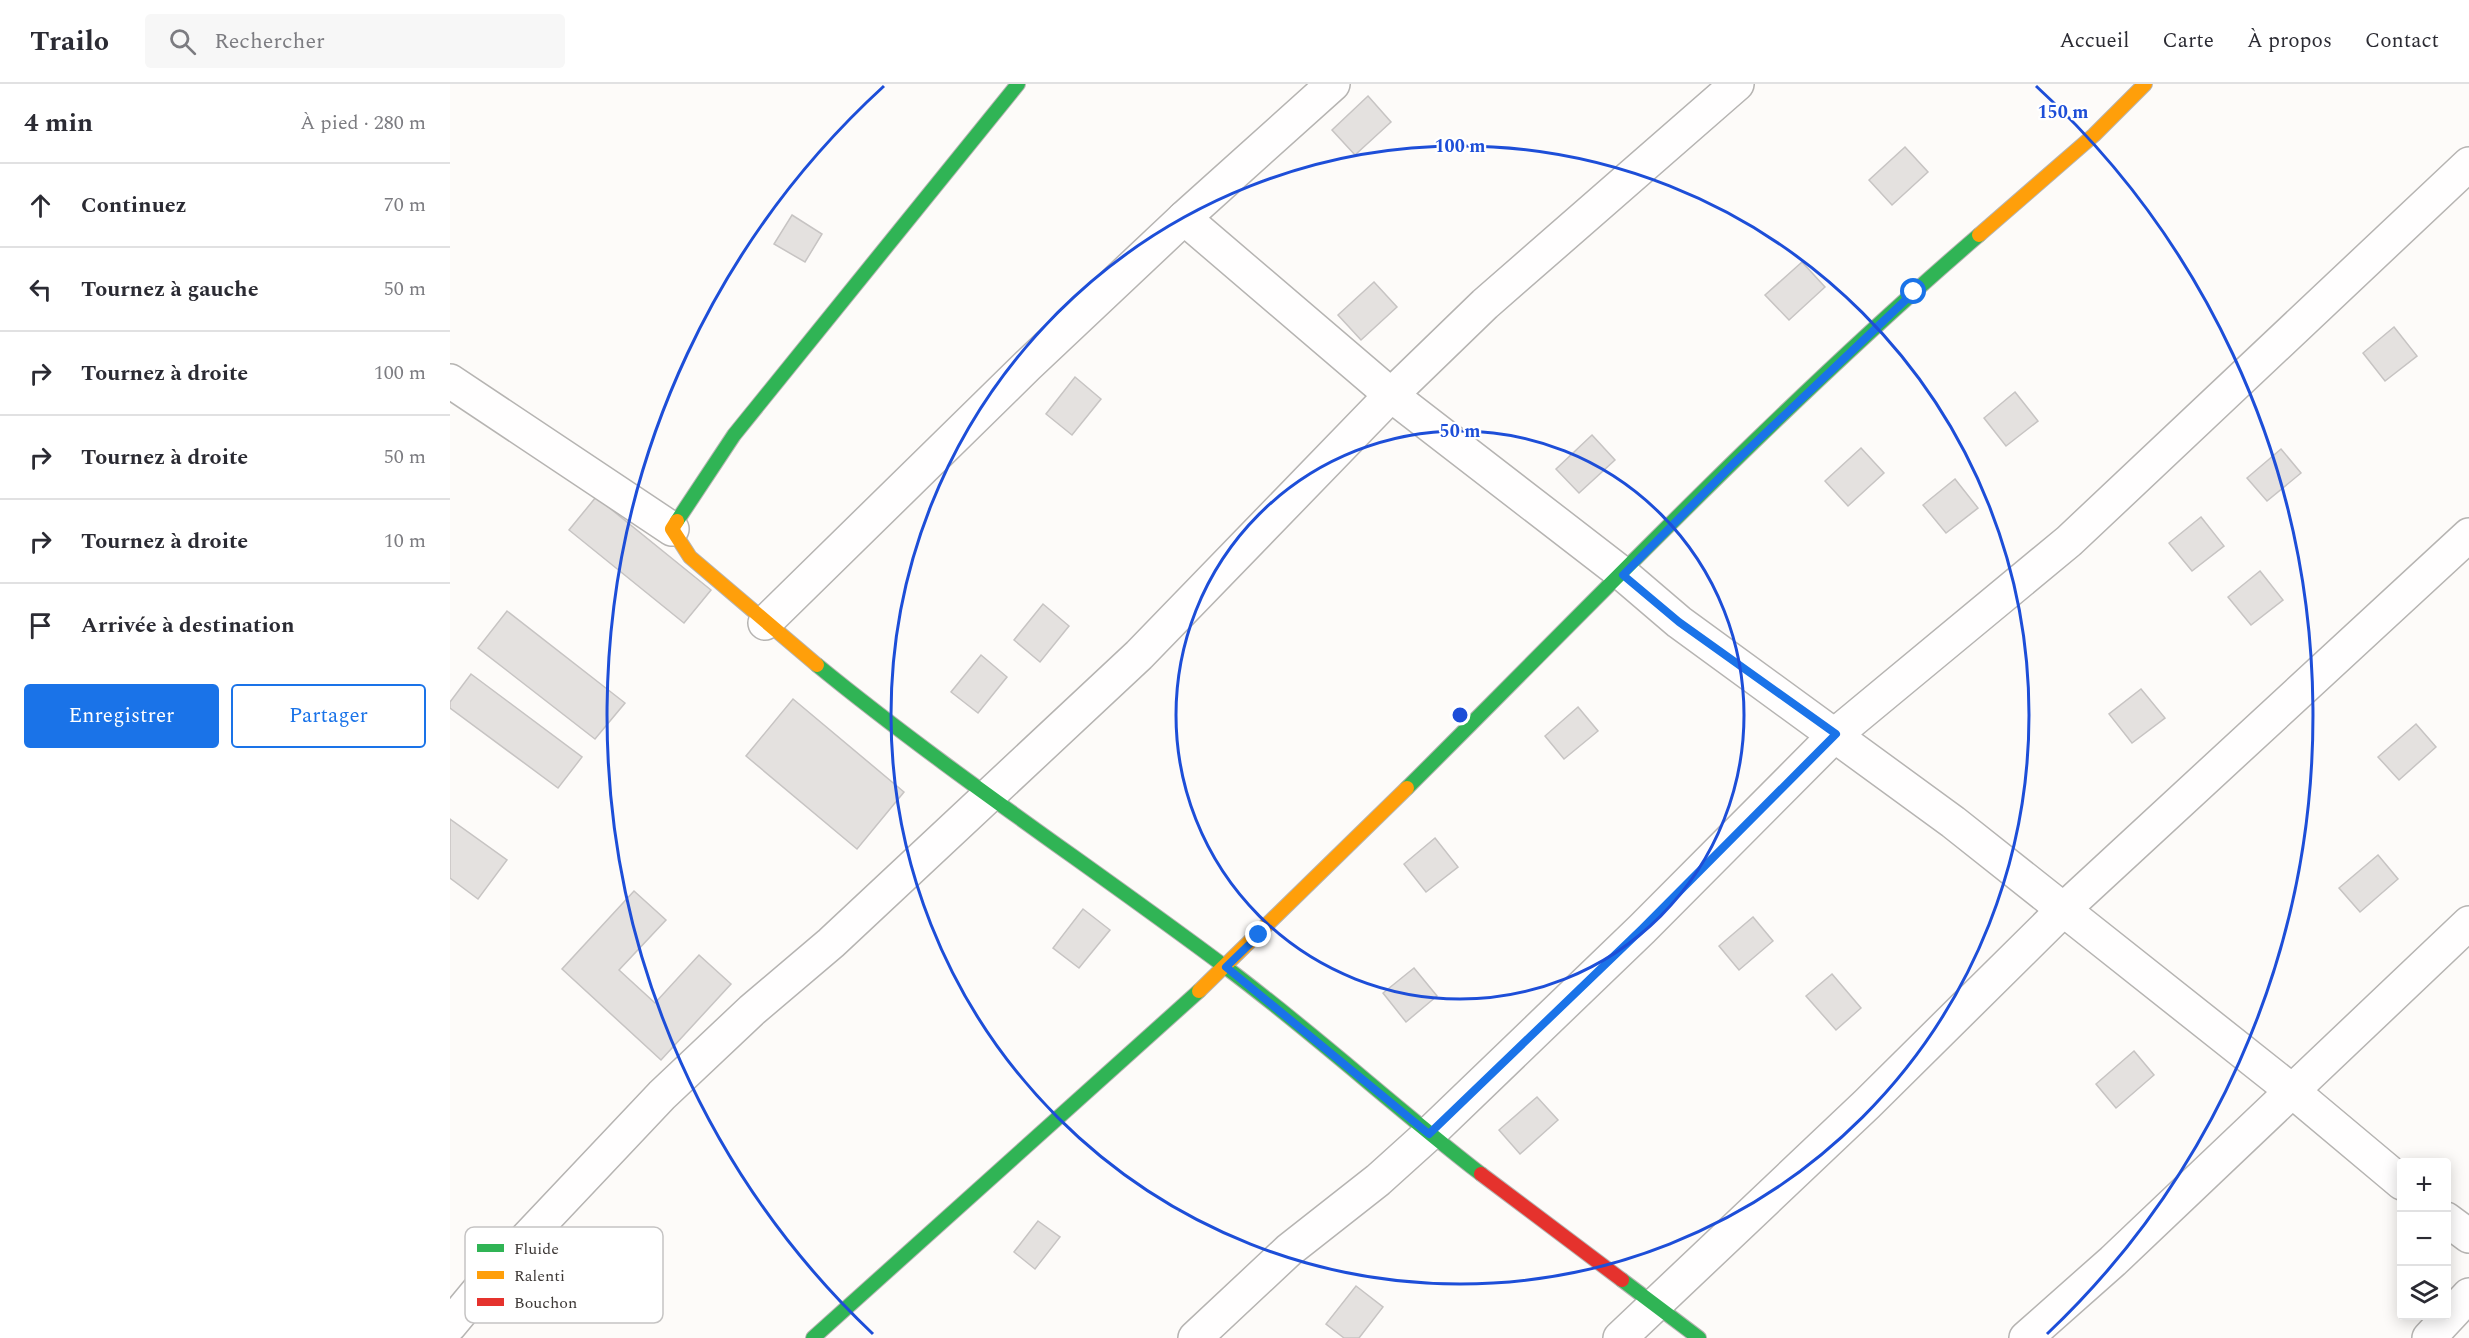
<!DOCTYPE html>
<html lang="fr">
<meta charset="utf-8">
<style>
:root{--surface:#fff;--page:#f7f7f7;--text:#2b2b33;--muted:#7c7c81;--line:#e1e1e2;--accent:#1a73e8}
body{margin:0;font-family:Spectral,serif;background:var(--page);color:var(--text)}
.controls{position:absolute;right:18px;bottom:18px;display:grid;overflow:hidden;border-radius:6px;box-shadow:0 3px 15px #0003}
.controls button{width:54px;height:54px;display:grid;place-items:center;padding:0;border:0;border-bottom:2px solid var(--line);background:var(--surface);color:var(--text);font:30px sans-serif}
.stop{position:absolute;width:18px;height:18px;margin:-14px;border:4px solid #1a73e8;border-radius:50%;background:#fff}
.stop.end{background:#1a73e8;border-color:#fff;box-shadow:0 2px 6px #0008}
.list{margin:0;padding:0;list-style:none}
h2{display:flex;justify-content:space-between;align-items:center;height:78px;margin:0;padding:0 24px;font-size:26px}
h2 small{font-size:20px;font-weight:400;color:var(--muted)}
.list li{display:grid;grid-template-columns:39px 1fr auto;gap:18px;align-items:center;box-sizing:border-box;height:84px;padding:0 24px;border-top:2px solid var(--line)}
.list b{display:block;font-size:22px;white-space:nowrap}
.list em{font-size:20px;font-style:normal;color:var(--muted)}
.actions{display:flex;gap:12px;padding:18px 24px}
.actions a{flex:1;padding:14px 0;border:2px solid var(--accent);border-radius:6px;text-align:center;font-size:21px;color:var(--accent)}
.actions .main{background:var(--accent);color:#fff}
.icon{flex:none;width:33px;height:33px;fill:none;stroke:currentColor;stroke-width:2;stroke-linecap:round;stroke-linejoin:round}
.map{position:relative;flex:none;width:2019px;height:1254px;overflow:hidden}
header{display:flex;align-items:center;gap:36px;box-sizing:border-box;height:84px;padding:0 30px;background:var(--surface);border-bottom:2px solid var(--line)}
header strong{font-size:28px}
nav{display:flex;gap:33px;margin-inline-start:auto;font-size:21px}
.search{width:420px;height:54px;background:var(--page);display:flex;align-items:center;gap:15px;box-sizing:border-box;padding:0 21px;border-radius:6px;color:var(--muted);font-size:22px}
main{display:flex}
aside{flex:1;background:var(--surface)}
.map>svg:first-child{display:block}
.building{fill:#e4e1df;stroke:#c7c4c3;stroke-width:1.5}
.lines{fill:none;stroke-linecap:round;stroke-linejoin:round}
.street-casing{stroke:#b6b4b2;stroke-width:36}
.fast-casing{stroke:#b6b4b2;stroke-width:16}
.slow-casing{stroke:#b6b4b2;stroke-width:16}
.jam-casing{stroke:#b6b4b2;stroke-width:16}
.street{stroke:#fffefe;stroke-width:33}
.fast{stroke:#30b455;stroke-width:14}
.slow{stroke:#ff9f0a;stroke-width:14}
.jam{stroke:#e5322d;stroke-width:14}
.route{stroke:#1a73e8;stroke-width:8}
.ring{fill:none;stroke:#1d4ed8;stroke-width:3}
.key{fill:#fff;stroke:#c5c3c3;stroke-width:1.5}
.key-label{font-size:16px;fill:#3d3836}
.centre{fill:#1d4ed8;stroke:#fff;stroke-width:3}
.ring-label{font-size:18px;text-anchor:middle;font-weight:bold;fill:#1d4ed8;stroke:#fff;stroke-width:4.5;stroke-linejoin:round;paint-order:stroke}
</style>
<header>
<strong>Trailo</strong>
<div class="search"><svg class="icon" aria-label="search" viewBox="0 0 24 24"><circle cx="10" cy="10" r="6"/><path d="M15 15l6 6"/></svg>Rechercher</div>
<nav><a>Accueil</a><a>Carte</a><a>À propos</a><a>Contact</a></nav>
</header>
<main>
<aside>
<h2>4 min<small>À pied · 280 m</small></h2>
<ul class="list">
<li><svg class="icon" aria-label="ahead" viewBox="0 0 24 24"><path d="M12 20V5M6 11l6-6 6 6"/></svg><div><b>Continuez</b></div><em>70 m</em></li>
<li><svg class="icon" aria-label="left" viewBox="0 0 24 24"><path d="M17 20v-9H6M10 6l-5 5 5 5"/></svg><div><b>Tournez à gauche</b></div><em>50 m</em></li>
<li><svg class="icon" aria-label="right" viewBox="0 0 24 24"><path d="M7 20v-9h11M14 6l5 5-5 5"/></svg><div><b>Tournez à droite</b></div><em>100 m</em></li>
<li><svg class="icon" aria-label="right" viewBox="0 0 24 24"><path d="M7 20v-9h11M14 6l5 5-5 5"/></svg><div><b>Tournez à droite</b></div><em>50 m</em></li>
<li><svg class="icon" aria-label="right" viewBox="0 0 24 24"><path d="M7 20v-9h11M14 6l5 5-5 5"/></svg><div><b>Tournez à droite</b></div><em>10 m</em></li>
<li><svg class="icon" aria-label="arrive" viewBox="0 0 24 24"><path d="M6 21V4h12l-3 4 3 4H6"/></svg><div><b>Arrivée à destination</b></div></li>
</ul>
<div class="actions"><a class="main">Enregistrer</a><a>Partager</a></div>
</aside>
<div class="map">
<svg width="2019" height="1254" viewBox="0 0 2019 1254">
<rect width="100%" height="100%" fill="#fdfbf9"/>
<g class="building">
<polygon points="918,12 941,38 905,71 882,46"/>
<polygon points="1455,63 1478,88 1442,121 1419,96"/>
<polygon points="342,131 372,150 355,178 324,160"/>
<polygon points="1352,178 1375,203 1339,236 1315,211"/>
<polygon points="924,198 947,223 911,256 888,231"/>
<polygon points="1944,243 1967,272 1935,297 1913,269"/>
<polygon points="625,293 651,315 622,351 596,330"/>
<polygon points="1565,308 1588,337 1556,362 1534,334"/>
<polygon points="1142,351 1165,376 1129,409 1106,385"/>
<polygon points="1411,364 1434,389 1398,422 1375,397"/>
<polygon points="1831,365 1851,389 1817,417 1797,394"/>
<polygon points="1505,395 1528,424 1496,449 1473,421"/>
<polygon points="146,413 261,506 234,539 119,446"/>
<polygon points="1751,433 1774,462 1742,487 1719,459"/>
<polygon points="1810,487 1833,516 1801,541 1778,513"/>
<polygon points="593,520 619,542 590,578 564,556"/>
<polygon points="57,527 175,619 145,655 28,564"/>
<polygon points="531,571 557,593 528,629 501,608"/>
<polygon points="21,590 132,673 108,704 0,624 0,618"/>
<polygon points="1691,605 1715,634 1682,659 1659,630"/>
<polygon points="343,615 454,708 407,765 296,672"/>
<polygon points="1128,623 1148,647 1114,675 1095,652"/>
<polygon points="1966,640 1986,663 1949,696 1928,673"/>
<polygon points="0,735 57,776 28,815 0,794"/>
<polygon points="985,754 1008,783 976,808 954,780"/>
<polygon points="1928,771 1948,795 1910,828 1889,804"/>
<polygon points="184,807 216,836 169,886 205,919 249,871 281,900 211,976 112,885"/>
<polygon points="633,825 660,846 629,884 603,864"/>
<polygon points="1303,833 1323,857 1289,886 1269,862"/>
<polygon points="964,884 987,912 956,938 933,909"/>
<polygon points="1382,890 1411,924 1386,946 1356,912"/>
<polygon points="1684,967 1704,991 1666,1024 1646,1000"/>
<polygon points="1087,1013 1108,1036 1070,1070 1049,1046"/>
<polygon points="588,1137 610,1153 585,1185 564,1168"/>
<polygon points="906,1202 933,1223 909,1254 894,1254 876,1240"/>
</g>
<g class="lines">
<defs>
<g id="street">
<polyline points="734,134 941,311 1174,491 1229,538 1503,738 1841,1006 1952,1099"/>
<polyline points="0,297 222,445"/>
<polyline points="315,539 577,282 734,134 883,0"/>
<polyline points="1996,1135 2019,1152"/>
<polyline points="0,1241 39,1194 212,1011 302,926 381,859 689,571 941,311 1035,220 1287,0"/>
<polyline points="745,1254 839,1166 928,1096 979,1050 1192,845 1386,650 1619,457 2019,80"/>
<polyline points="1170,1254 1417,1020 1613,826 2019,451"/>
<polyline points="1576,1254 1663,1177 2019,839"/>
<polyline points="1979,1254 2019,1211"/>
</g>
<g id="fast">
<polyline points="227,437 284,351 568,0"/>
<path d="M367 581C498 688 639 781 774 882 863 948 944 1023 1031 1090"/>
<path d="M957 704C1145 517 1328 324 1529 151"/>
<polyline points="1172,1196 1249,1254"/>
<polyline points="363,1254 749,907"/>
</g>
<g id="slow">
<polyline points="1529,151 1644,51 1695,0"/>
<polyline points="227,437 222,445 240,473 367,581"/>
<polyline points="749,907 957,704"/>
</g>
<polyline id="jam" points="1031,1090 1172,1196"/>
</defs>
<use href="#street" class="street-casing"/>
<use href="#fast" class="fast-casing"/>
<use href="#slow" class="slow-casing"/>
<use href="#jam" class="jam-casing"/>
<use href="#street" class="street"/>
<use href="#fast" class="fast"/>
<use href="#slow" class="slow"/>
<use href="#jam" class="jam"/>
</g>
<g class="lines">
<polyline class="route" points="809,851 776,883 979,1050 1192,845 1386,650 1229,538 1173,491 1284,379 1464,208"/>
</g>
<g class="ring">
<circle cx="1010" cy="631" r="284"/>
<circle cx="1010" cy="631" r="569"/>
<path d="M423 1250A853 853 0 0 1 434 2M1586 2A853 853 0 0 1 1597 1250"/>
</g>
<rect x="15" y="1143" width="198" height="96" rx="9" class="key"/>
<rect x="27" y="1160" width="27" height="8" fill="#30b455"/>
<rect x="27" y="1187" width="27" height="8" fill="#ff9f0a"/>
<rect x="27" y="1214" width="27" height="8" fill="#e5322d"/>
<g class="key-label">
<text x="64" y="1170">Fluide</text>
<text x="64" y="1197">Ralenti</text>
<text x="64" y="1224">Bouchon</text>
</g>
<circle cx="1010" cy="631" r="9" class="centre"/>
<g class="ring-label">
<text x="1613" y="34">150 m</text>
<text x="1010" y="68">100 m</text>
<text x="1010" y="353">50 m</text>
</g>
</svg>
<div class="controls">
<button>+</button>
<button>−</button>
<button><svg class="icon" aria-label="layers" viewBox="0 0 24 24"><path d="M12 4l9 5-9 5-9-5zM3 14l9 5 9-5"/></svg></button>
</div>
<div class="stop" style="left:1464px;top:208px"></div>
<div class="stop end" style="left:809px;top:851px"></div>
</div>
</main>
